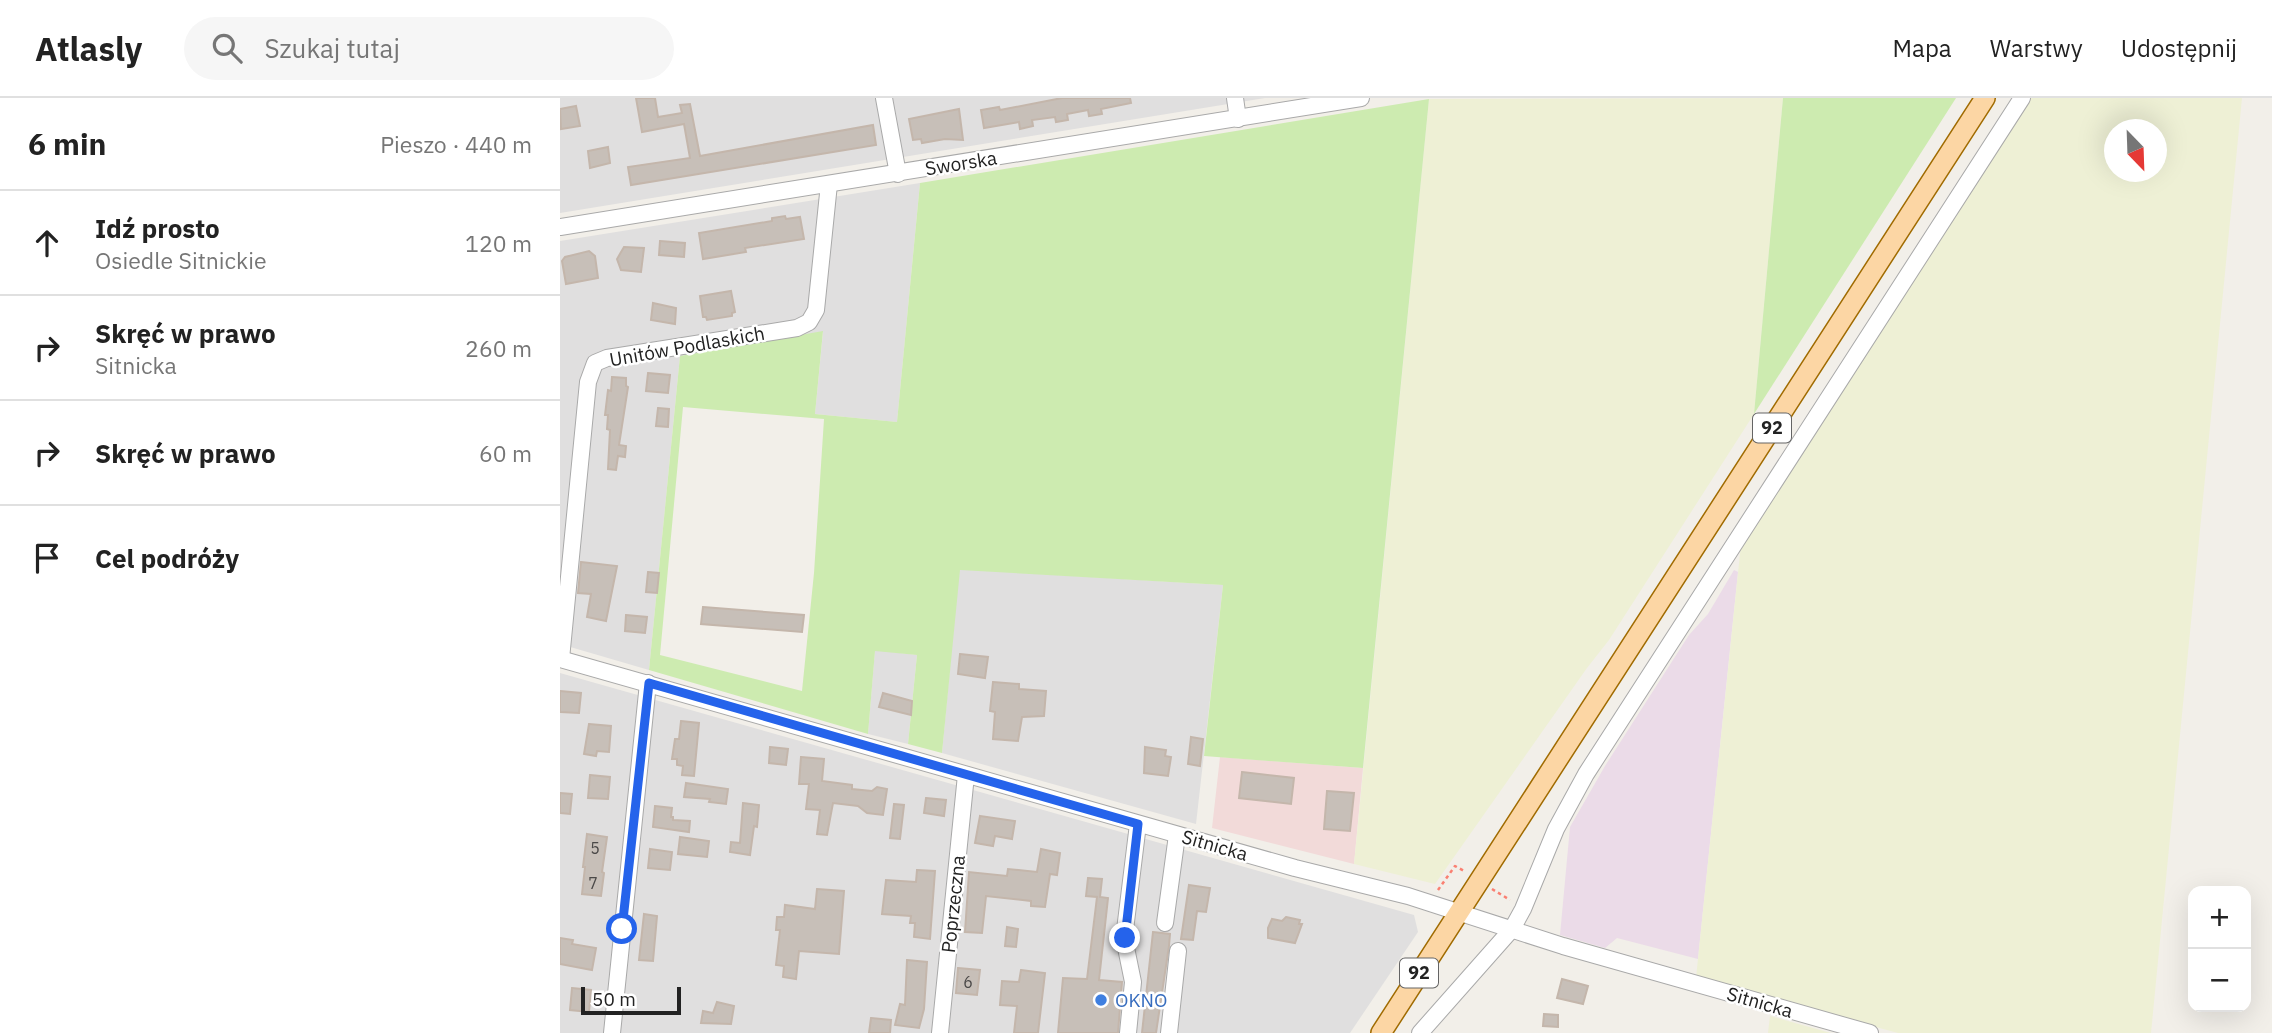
<!DOCTYPE html>
<html lang="pl">
<meta charset="utf-8">
<style>
:root{--surface:#fff;--page:#f6f6f6;--text:#222;--muted:#767676;--line:#e0e0e0}
body{margin:0;font-family:"IBM Plex Sans",sans-serif;background:var(--page);color:var(--text)}
.controls{position:absolute;right:21px;bottom:21px;display:grid;overflow:hidden;border-radius:14px;box-shadow:0 7px 28px #0002}
.controls button{width:63px;height:63px;display:grid;place-items:center;padding:0;border:0;border-bottom:2px solid var(--line);background:var(--surface);color:var(--text);font:35px sans-serif}
.compass{position:absolute;left:1544px;top:21px;width:63px;height:63px;border-radius:50%;background:var(--surface);box-shadow:0 7px 28px #0002;rotate:157deg}
.scale{position:absolute;left:21px;bottom:18px;width:100px;box-sizing:border-box;padding-left:7px;border:4px solid #222;border-top:0;font-size:19px;line-height:24px;white-space:nowrap;color:#222;-webkit-text-stroke:5px #fff;paint-order:stroke}
.stop{position:absolute;width:21px;height:21px;margin:-16px;border:5px solid #2563eb;border-radius:50%;background:#fff}
.stop.end{background:#2563eb;border-color:#fff;box-shadow:0 2px 7px #0008}
.list{margin:0;padding:0;list-style:none}
h2{display:flex;justify-content:space-between;align-items:center;height:91px;margin:0;padding:0 28px;font-size:30px}
h2 small{font-size:23px;font-weight:400;color:var(--muted)}
.list li{display:grid;grid-template-columns:46px 1fr auto;gap:21px;align-items:center;box-sizing:border-box;height:105px;padding:0 28px;border-top:2px solid var(--line)}
.list b{display:block;font-size:26px;white-space:nowrap}
.list p{margin:0;font-size:23px;white-space:nowrap;color:var(--muted)}
.list em{font-size:23px;font-style:normal;color:var(--muted)}
.icon{flex:none;width:38px;height:38px;fill:none;stroke:currentColor;stroke-width:2;stroke-linecap:round;stroke-linejoin:round}
.map{position:relative;flex:none;width:1712px;height:935px;overflow:hidden}
header{display:flex;align-items:center;gap:42px;box-sizing:border-box;height:98px;padding:0 35px;background:var(--surface);border-bottom:2px solid var(--line)}
header strong{font-size:33px}
nav{display:flex;gap:38px;margin-inline-start:auto;font-size:24px}
.search{width:490px;height:63px;background:var(--page);display:flex;align-items:center;gap:18px;box-sizing:border-box;padding:0 24px;border-radius:38px;color:var(--muted);font-size:26px}
main{display:flex}
aside{flex:1;background:var(--surface)}
.map>svg:first-child{display:block}
.residential{fill:#e0dfdf}
.commercial{fill:#f2dad9}
.industrial{fill:#ebdbe8}
.farmland{fill:#eef0d5;fill-rule:evenodd}
.grass{fill:#cdebb0;fill-rule:evenodd}
.building{fill:#c7bfb8;stroke:#c4b6ab;stroke-width:2}
.lines{fill:none;stroke-linecap:round;stroke-linejoin:round}
.minor-casing{stroke:#a9a9a9;stroke-width:18}
.major-casing{stroke:#a06b00;stroke-width:22}
.path{stroke:#fa8072;stroke-width:2.5;stroke-dasharray:3.5 3.5;stroke-linecap:butt}
.minor{stroke:#fff;stroke-width:16}
.major{stroke:#fcd6a4;stroke-width:19}
.route{stroke:#2563eb;stroke-width:9}
.shop-dot{fill:#3f7fe0;stroke:#fff;stroke-width:2.5}
.labels{text-anchor:middle;stroke-width:5;stroke-linejoin:round;paint-order:stroke}
.number-label{font-size:16px;fill:#4b4948}
.shield{fill:#fff;stroke:#646464;stroke-width:2}
.shield-label{font-size:18px;font-weight:bold;fill:#222}
.street-label{font-size:19px;fill:#222;stroke:#fff}
.shop-label{font-size:19px;fill:#366cbe;stroke:#fff;text-anchor:start}
</style>
<header>
<strong>Atlasly</strong>
<div class="search"><svg class="icon" aria-label="search" viewBox="0 0 24 24"><circle cx="10" cy="10" r="6"/><path d="M15 15l6 6"/></svg>Szukaj tutaj</div>
<nav><a>Mapa</a><a>Warstwy</a><a>Udostępnij</a></nav>
</header>
<main>
<aside>
<h2>6 min<small>Pieszo · 440 m</small></h2>
<ul class="list">
<li><svg class="icon" aria-label="ahead" viewBox="0 0 24 24"><path d="M12 20V5M6 11l6-6 6 6"/></svg><div><b>Idź prosto</b><p>Osiedle Sitnickie</p></div><em>120 m</em></li>
<li><svg class="icon" aria-label="right" viewBox="0 0 24 24"><path d="M7 20v-9h11M14 6l5 5-5 5"/></svg><div><b>Skręć w prawo</b><p>Sitnicka</p></div><em>260 m</em></li>
<li><svg class="icon" aria-label="right" viewBox="0 0 24 24"><path d="M7 20v-9h11M14 6l5 5-5 5"/></svg><div><b>Skręć w prawo</b></div><em>60 m</em></li>
<li><svg class="icon" aria-label="arrive" viewBox="0 0 24 24"><path d="M6 21V4h12l-3 4 3 4H6"/></svg><div><b>Cel podróży</b></div></li>
</ul>
</aside>
<div class="map">
<svg width="1712" height="935" viewBox="0 0 1712 935">
<rect width="100%" height="100%" fill="#f2efe9"/>
<g class="residential">
<polygon points="0,0 705,0 0,115"/>
<polygon points="360,85 337,324 255,316 263,234 120,258 89,572 0,546 0,143"/>
<polygon points="399,471 663,487 636,726 382,655"/>
<polygon points="315,552 357,557 348,646 308,636"/>
<polygon points="0,575 854,817 858,834 790,935 0,935"/>
</g>
<polygon class="commercial" points="660,659 803,670 794,766 652,730"/>
<polygon class="industrial" points="1174,472 1178,474 1138,861 1057,840 1045,850 1000,837 1010,729 1045,668 1129,537 1148,516"/>
<g class="farmland">
<polygon points="1223,0 1194,316 1049,542 1027,570 875,786 794,766 869,1"/>
<path d="M1471 0H1682L1591 935H1338L1136 880 1181 446ZM1554 32H1596V74H1554Z"/>
<polygon points="1210,918 1271,935 1208,935"/>
</g>
<g class="grass">
<polygon points="1223,0 1396,0 1194,316"/>
<path d="M869 1 803 670 644 658 663 487 400 472 382 655 348 646 357 557 315 553 308 636 89 572 120 258 263 233 255 316 337 324 360 85ZM123 309 264 321 254 475 242 593 100 557Z"/>
</g>
<g class="building">
<polygon points="76,0 95,0 98,19 122,15 120,7 130,6 140,58 313,27 316,47 71,87 68,69 130,60 124,26 82,34"/>
<polygon points="502,0 570,0 571,5 541,11 542,16 529,18 528,12 507,16 508,22 496,24 495,19 472,22 473,28 460,31 459,24 424,30 421,12 439,9 440,12"/>
<polygon points="16,8 20,28 1,31 0,11"/>
<polygon points="399,11 403,42 385,41 362,45 361,41 353,42 349,21"/>
<polygon points="48,49 50,65 30,70 28,53"/>
<polygon points="225,118 226,121 240,119 244,141 185,150 186,154 143,161 139,135 212,123 212,120"/>
<polygon points="100,143 125,145 124,159 99,157"/>
<polygon points="64,149 84,150 81,174 61,172 57,161"/>
<polygon points="29,153 35,158 38,180 6,186 2,163 5,159"/>
<polygon points="171,193 175,214 172,215 172,218 147,222 146,219 143,219 140,198"/>
<polygon points="93,205 116,210 115,226 91,222"/>
<polygon points="88,275 110,277 108,295 86,293"/>
<polygon points="52,279 66,280 66,288 68,289 59,347 66,348 65,359 58,358 56,372 48,371 50,332 47,331 48,317 45,317 48,292 51,293"/>
<polygon points="98,310 109,311 108,329 96,328"/>
<polygon points="21,464 57,468 46,523 27,519 31,496 18,495"/>
<polygon points="88,474 99,475 97,495 86,494"/>
<polygon points="143,509 244,517 242,534 141,526"/>
<polygon points="66,517 87,519 85,535 65,533"/>
<polygon points="400,556 428,559 425,580 398,576"/>
<polygon points="433,584 459,586 459,591 486,593 484,618 462,619 458,643 433,641 435,614 430,613"/>
<polygon points="0,593 21,595 19,615 0,614"/>
<polygon points="323,595 352,603 351,617 319,609"/>
<polygon points="121,623 139,625 134,678 122,677 123,668 117,667 117,661 112,661 115,641 119,641"/>
<polygon points="29,626 51,628 49,654 37,653 36,658 24,656"/>
<polygon points="631,639 643,641 640,668 628,666"/>
<polygon points="210,649 228,651 226,667 209,665"/>
<polygon points="585,649 606,652 605,658 611,659 608,678 584,675"/>
<polygon points="241,659 264,661 262,683 292,687 292,691 312,693 317,689 327,691 323,717 307,715 298,708 273,705 267,737 257,736 260,712 246,711 249,686 239,686"/>
<polygon points="682,674 734,680 731,706 679,700"/>
<polygon points="30,677 50,679 48,701 28,700"/>
<polygon points="126,685 168,691 166,706 149,704 150,701 124,699"/>
<polygon points="767,693 794,695 790,733 764,731"/>
<polygon points="0,695 12,696 10,716 0,715"/>
<polygon points="366,700 386,702 384,718 364,715"/>
<polygon points="183,705 199,707 197,729 194,728 190,757 170,754 171,744 180,745"/>
<polygon points="334,706 344,707 340,741 330,740"/>
<polygon points="95,708 112,710 111,719 113,719 113,722 130,723 129,734 93,729"/>
<polygon points="420,718 455,723 452,741 435,738 433,748 415,745"/>
<polygon points="27,736 47,739 42,774 44,775 41,798 22,796 25,769 23,769"/>
<polygon points="120,739 149,743 147,759 118,756"/>
<polygon points="90,751 112,754 110,772 88,770"/>
<polygon points="481,751 500,755 497,777 490,776 485,809 471,808 471,803 426,798 422,835 405,834 409,774 447,778 448,771 477,774"/>
<polygon points="357,772 375,773 370,841 354,839 355,825 350,825 351,818 322,816 326,782 356,784"/>
<polygon points="528,780 542,781 540,799 548,800 539,882 562,884 558,935 498,935 503,880 527,881 537,799 526,798"/>
<polygon points="629,787 650,790 646,814 637,813 633,842 621,841"/>
<polygon points="257,791 284,793 279,856 239,853 236,881 223,879 224,868 216,867 220,832 216,832 217,819 224,819 225,807 255,811"/>
<polygon points="84,816 97,818 93,863 79,862"/>
<polygon points="726,819 740,822 739,826 742,826 735,845 708,840 708,830 712,821 722,823"/>
<polygon points="447,829 458,831 456,849 445,848"/>
<polygon points="593,834 610,836 609,848 596,935 582,935"/>
<polygon points="0,840 13,842 12,846 36,850 32,872 0,866"/>
<polygon points="347,862 367,864 364,911 359,930 335,927 340,906 345,907"/>
<polygon points="398,870 420,872 417,897 396,895"/>
<polygon points="461,872 485,875 478,935 454,935 457,908 440,907 442,883 459,884"/>
<polygon points="1002,881 1028,888 1023,906 997,900"/>
<polygon points="12,890 31,892 29,914 10,912"/>
<polygon points="157,904 174,908 171,926 141,925 143,913 153,915"/>
<polygon points="984,916 998,917 998,929 983,928"/>
<polygon points="311,920 331,922 330,935 309,935"/>
</g>
<g class="lines">
<defs>
<g id="minor">
<polyline points="324,0 338,76"/>
<polyline points="675,0 678,21"/>
<polyline points="0,129 801,0"/>
<polyline points="0,561 735,770 848,798 1003,848 1310,935"/>
<polyline points="1,561 28,284 35,265 47,260 237,230 249,224 256,212 269,86"/>
<polyline points="605,825 617,737"/>
<polyline points="52,935 88,585"/>
<polyline points="380,935 406,677"/>
<polyline points="568,935 573,884 564,840 578,726"/>
<polyline points="609,935 618,853"/>
<polyline points="860,935 952,831 963,811 996,731 1026,676 1462,0"/>
</g>
<polyline id="major" points="821,935 1425,0"/>
</defs>
<use href="#minor" class="minor-casing"/>
<use href="#major" class="major-casing"/>
<g class="path">
<polyline points="932,791 950,802"/>
<polyline points="878,792 895,768 906,774"/>
</g>
<use href="#minor" class="minor"/>
<use href="#major" class="major"/>
</g>
<g class="lines">
<polyline class="route" points="62,831 89,585 578,726 565,840"/>
</g>
<circle class="shop-dot" cx="541" cy="902" r="7"/>
<g class="labels">
<g class="number-label">
<text x="35" y="756">5</text>
<text x="33" y="791">7</text>
<text x="408" y="890">6</text>
</g>
<g class="shield">
<rect x="1193" y="315.5" width="38" height="29" rx="5"/>
<rect x="840" y="860.5" width="38" height="29" rx="5"/>
</g>
<g class="shield-label">
<text x="1212" y="336">92</text>
<text x="859" y="881">92</text>
</g>
<g class="street-label">
<text transform="translate(401 65) rotate(-9)" y="7">Sworska</text>
<text transform="translate(127 248) rotate(-10)" y="7">Unitów Podlaskich</text>
<text transform="translate(655 747) rotate(16)" y="7">Sitnicka</text>
<text transform="translate(393 806) rotate(-84)" y="7">Poprzeczna</text>
<text transform="translate(1200 904) rotate(16)" y="7">Sitnicka</text>
</g>
<g class="shop-label">
<text x="555" y="909">OKNO</text>
</g>
</g>
</svg>
<div class="controls">
<button>+</button>
<button>−</button>
</div>
<svg class="compass" viewBox="-18 -18 36 36"><path d="M0-13l5 13h-10z" fill="#e53935"/><path d="M0 13l5-13h-10z" fill="#767676"/></svg>
<div class="scale">50 m</div>
<div class="stop" style="left:62px;top:831px"></div>
<div class="stop end" style="left:565px;top:840px"></div>
</div>
</main>
